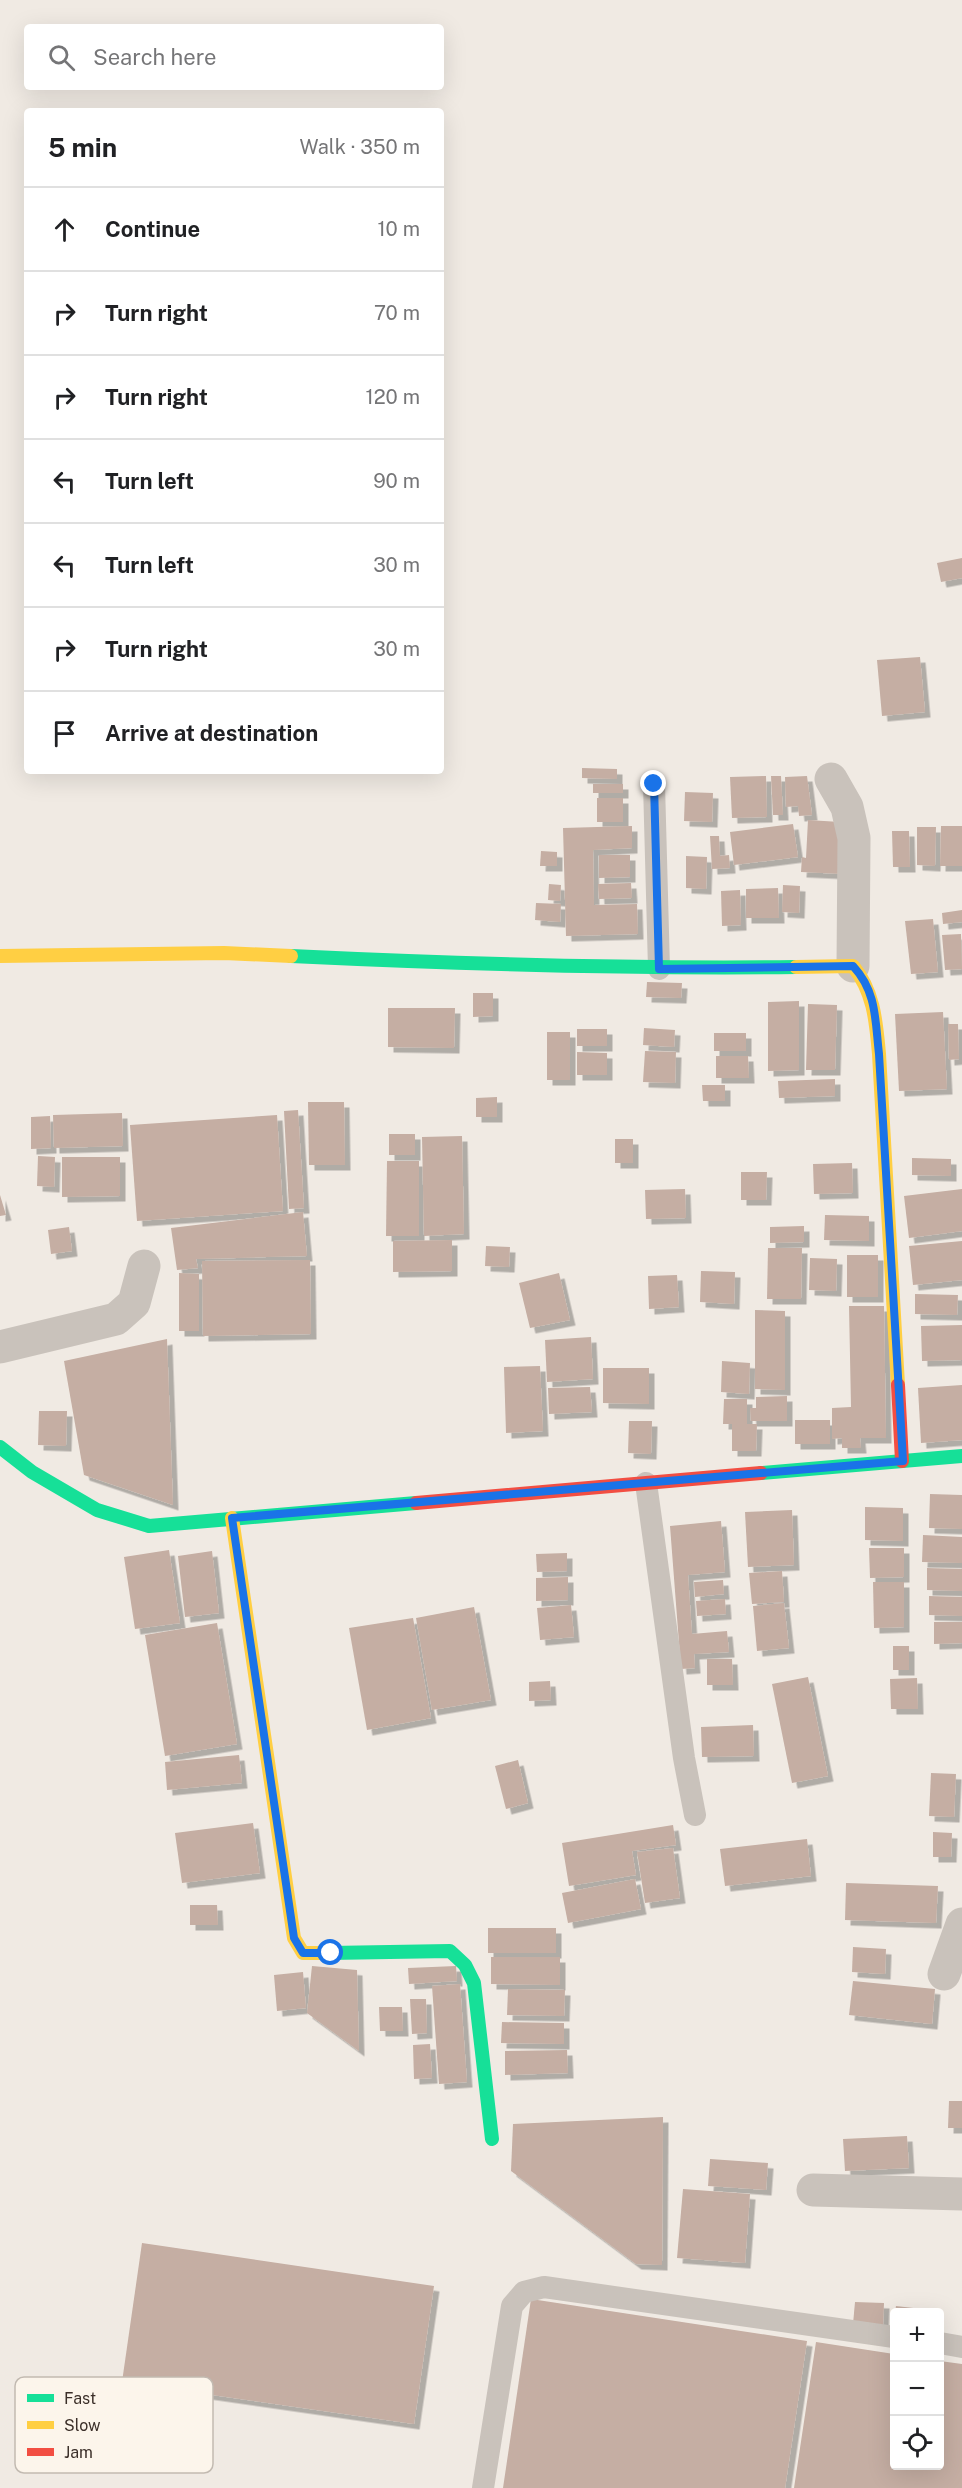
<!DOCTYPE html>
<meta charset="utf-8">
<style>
:root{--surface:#fff;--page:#f2f2f2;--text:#202124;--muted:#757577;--line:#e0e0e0}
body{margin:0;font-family:"Public Sans",sans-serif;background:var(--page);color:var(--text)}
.controls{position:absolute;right:18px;bottom:18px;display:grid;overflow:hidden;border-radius:6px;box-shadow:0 6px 24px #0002}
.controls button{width:54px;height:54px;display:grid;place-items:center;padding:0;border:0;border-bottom:2px solid var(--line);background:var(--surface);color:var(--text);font:30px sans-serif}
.stop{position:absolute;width:18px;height:18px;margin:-14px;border:4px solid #1a73e8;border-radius:50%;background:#fff}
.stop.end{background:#1a73e8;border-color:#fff;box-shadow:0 2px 6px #0008}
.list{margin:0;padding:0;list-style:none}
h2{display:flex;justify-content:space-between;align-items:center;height:78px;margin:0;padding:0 24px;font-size:26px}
h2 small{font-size:20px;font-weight:400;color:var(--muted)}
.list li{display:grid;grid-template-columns:39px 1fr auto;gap:18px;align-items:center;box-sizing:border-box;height:84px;padding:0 24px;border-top:2px solid var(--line)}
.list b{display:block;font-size:22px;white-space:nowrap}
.list em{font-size:20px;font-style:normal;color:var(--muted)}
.icon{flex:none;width:33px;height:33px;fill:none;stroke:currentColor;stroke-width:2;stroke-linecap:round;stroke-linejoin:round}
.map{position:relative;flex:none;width:962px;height:2488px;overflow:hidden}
.search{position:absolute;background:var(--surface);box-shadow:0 6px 24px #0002;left:24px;top:24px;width:420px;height:66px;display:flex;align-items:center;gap:15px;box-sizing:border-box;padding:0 21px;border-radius:6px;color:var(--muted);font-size:22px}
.panel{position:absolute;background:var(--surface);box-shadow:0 6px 24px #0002;left:24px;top:108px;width:420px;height:666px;border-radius:6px}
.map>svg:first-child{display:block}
.building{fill:#c5aea3;filter:url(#shadow)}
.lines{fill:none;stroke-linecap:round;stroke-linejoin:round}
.lane{stroke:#c9c2bb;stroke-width:22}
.street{stroke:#c9c2bb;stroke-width:33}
.fast{stroke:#16e098;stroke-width:14}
.slow{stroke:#ffcf43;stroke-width:14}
.jam{stroke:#f24e42;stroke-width:14}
.route{stroke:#1a73e8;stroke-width:8}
.key{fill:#fcf5eb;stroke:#c2bab1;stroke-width:1.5}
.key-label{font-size:16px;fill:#3b2f29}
</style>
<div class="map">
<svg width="962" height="2488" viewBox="0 0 962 2488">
<defs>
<filter id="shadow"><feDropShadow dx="5.5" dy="5.5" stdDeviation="0" flood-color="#0004"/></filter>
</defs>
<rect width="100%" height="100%" fill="#f0eae3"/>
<g class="building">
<polygon points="962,558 962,578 941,582 937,563"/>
<polygon points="920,657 925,712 882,716 877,660"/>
<polygon points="582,768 617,769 617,779 582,778"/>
<polygon points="766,776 767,817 732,818 730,777"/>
<polygon points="771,776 781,776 783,815 773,815"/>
<polygon points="807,776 812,815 799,816 798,806 786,807 785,777"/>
<rect x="593" y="784" width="30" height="9"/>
<polygon points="685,792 713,793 712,822 684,821"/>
<rect x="597" y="798" width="26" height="24"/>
<polygon points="808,820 840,822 844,874 801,872 802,857 806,858"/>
<polygon points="793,824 798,857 734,865 730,832"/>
<polygon points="632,826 632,848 593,850 594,905 637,904 638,934 566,936 563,828"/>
<polygon points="941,826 962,826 962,866 940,866"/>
<polygon points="917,827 936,827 935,866 917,865"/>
<polygon points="892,831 909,831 910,867 893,867"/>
<polygon points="710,836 719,836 720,856 729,855 730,868 712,869"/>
<polygon points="541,851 557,852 557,866 540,866"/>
<polygon points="599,855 630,855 630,877 599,878"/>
<polygon points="686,856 707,857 706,889 686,888"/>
<polygon points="631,883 632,898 599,899 598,884"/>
<polygon points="549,884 561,885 560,901 548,900"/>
<polygon points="783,885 800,886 799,913 782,912"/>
<polygon points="778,888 779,918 746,918 746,889"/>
<polygon points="740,890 741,925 722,926 721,891"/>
<polygon points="536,903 561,904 560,922 535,920"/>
<polygon points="962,910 962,922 943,924 942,913"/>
<polygon points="933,919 938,972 911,974 905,921"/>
<polygon points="961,934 962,969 945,970 942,935"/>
<polygon points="647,982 682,983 681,998 646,997"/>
<polygon points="473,993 493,993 493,1016 473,1017"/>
<polygon points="799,1001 799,1070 768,1071 768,1002"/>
<polygon points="808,1004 837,1005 835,1070 806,1070"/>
<polygon points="388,1008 455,1008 454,1048 388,1047"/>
<polygon points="943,1012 947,1089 899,1091 895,1014"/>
<polygon points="948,1024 958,1024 959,1059 949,1060"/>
<polygon points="644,1028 675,1030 674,1047 643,1045"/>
<rect x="577" y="1029" width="30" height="17"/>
<rect x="547" y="1032" width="23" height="48"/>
<rect x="714" y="1033" width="32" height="18"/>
<polygon points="645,1051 676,1052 675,1083 643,1082"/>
<polygon points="577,1052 607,1053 607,1075 577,1075"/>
<polygon points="716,1056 748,1056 749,1078 716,1078"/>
<polygon points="835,1079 835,1096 779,1098 778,1081"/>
<polygon points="702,1085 725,1085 725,1101 703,1101"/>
<polygon points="497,1097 497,1117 476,1117 476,1098"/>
<polygon points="308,1102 344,1102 345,1165 309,1165"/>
<polygon points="298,1110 304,1208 289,1209 284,1111"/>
<polygon points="122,1113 123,1146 54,1148 53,1115"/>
<polygon points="277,1115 283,1211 137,1221 130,1125"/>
<polygon points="50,1116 51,1148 31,1149 31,1117"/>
<rect x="389" y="1134" width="26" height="21"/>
<polygon points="462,1136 464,1234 424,1236 422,1137"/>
<rect x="615" y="1139" width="18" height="24"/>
<polygon points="38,1156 55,1157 54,1187 37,1186"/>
<polygon points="62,1157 120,1157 120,1196 62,1197"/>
<polygon points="912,1158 951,1159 951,1176 912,1175"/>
<polygon points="387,1161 419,1161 419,1236 386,1236"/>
<polygon points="852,1163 853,1193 814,1194 813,1164"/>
<polygon points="741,1172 767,1172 766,1200 741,1200"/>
<polygon points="685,1189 686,1218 646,1219 645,1190"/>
<polygon points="962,1189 962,1231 909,1238 904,1196"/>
<polygon points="0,1195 6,1215 0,1216"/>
<polygon points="303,1212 307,1256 196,1259 198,1268 177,1270 171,1228"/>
<polygon points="825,1215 869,1216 869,1241 824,1240"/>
<polygon points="804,1226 804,1242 770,1243 770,1227"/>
<polygon points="69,1227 72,1251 51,1254 48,1230"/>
<polygon points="452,1240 452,1271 393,1272 393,1241"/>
<polygon points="962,1241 962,1280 913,1285 909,1246"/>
<polygon points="486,1246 510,1247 509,1267 485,1266"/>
<polygon points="768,1248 802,1248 801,1299 767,1299"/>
<rect x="847" y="1255" width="31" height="42"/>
<polygon points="810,1258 837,1259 836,1291 809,1290"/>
<polygon points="310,1260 311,1334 203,1336 202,1261"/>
<polygon points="701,1271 735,1272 734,1304 700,1302"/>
<polygon points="179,1273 199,1274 199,1331 179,1331"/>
<polygon points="559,1273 570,1320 530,1328 519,1283"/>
<polygon points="677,1275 679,1307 649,1309 648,1276"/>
<polygon points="915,1294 958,1295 957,1315 915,1314"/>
<polygon points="849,1306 884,1306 886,1438 860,1438 861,1448 842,1448 842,1438 832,1439 832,1408 851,1407"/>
<polygon points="755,1310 785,1311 785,1390 755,1389"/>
<polygon points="962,1325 962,1360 922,1361 921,1326"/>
<polygon points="591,1337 593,1379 547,1382 545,1340"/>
<polygon points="167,1339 173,1505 84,1475 64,1361"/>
<polygon points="722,1361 750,1363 749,1394 721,1392"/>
<polygon points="540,1366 543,1431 506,1433 504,1367"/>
<polygon points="603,1368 649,1368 649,1404 603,1403"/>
<polygon points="962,1385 962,1440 921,1443 918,1388"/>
<polygon points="590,1387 592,1412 549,1414 548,1388"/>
<polygon points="787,1396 787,1421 751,1421 750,1408 756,1408 756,1397"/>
<polygon points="724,1399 747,1399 747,1424 757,1424 756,1451 732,1451 732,1424 723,1424"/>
<polygon points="39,1411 67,1411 66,1446 38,1445"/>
<rect x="795" y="1420" width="35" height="24"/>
<polygon points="629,1421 652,1421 651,1454 628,1453"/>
<polygon points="930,1494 962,1495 962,1529 929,1528"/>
<polygon points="865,1507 903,1508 903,1541 865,1540"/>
<polygon points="792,1510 794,1565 748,1567 745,1512"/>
<polygon points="721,1521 725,1572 688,1575 692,1634 727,1631 729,1652 694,1654 695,1668 681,1669 670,1526"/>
<polygon points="923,1535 962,1537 962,1563 922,1562"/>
<polygon points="869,1548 904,1548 904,1577 870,1578"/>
<polygon points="169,1550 180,1623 135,1629 124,1557"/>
<polygon points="212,1551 219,1613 185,1617 178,1556"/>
<polygon points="567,1553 567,1571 537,1572 536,1554"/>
<polygon points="927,1568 962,1569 962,1591 927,1590"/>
<polygon points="782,1571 784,1602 752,1604 749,1573"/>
<polygon points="568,1577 568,1600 536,1601 536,1578"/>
<polygon points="723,1580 724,1594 695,1597 694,1582"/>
<polygon points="873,1582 904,1582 904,1627 874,1628"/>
<polygon points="929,1596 962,1597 962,1616 929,1615"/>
<polygon points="725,1599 726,1614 697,1616 696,1601"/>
<polygon points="784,1603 789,1648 757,1651 753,1606"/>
<polygon points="571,1605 574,1637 540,1640 537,1608"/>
<polygon points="474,1607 491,1700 432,1710 416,1618"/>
<polygon points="413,1618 431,1718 367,1730 349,1628"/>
<polygon points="934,1622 962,1622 962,1643 934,1644"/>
<polygon points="217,1623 237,1744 165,1756 145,1635"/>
<rect x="893" y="1646" width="16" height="24"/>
<polygon points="707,1659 732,1659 733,1685 707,1685"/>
<polygon points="808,1677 828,1776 792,1783 772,1684"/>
<polygon points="917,1678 918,1709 891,1709 890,1679"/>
<polygon points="550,1681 551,1700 529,1701 529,1682"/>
<polygon points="753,1725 754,1756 702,1757 701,1727"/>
<polygon points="239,1755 242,1783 167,1790 165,1762"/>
<polygon points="518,1760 528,1803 506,1809 495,1766"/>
<polygon points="931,1773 956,1774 954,1817 929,1816"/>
<polygon points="253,1823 260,1873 182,1883 175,1833"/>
<polygon points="673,1825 676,1845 632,1851 636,1875 569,1886 562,1843"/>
<polygon points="933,1832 952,1833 951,1857 933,1857"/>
<polygon points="807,1839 811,1876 725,1886 720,1849"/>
<polygon points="673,1848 680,1898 645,1903 637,1852"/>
<polygon points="635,1879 641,1909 568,1923 562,1893"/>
<polygon points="846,1883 938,1886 936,1923 845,1920"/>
<polygon points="190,1905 217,1905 218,1925 190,1925"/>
<rect x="488" y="1928" width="68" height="25"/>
<polygon points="853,1947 886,1949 885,1974 852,1972"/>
<polygon points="491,1957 560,1957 560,1985 491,1984"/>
<polygon points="312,1966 357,1970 359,2051 307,2013"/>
<polygon points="456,1966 457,1981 409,1984 408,1968"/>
<polygon points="303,1972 306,2008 277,2011 274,1975"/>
<polygon points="853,1981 935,1989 932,2024 849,2015"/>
<polygon points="460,1984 467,2082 439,2084 432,1986"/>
<polygon points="508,1989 565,1990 564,2016 507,2015"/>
<polygon points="410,1999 426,1999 427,2033 412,2034"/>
<polygon points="379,2007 402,2007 403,2031 380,2031"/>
<polygon points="502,2022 564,2023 564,2044 501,2043"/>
<polygon points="430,2044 432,2078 414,2079 413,2045"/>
<polygon points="567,2050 568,2073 505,2075 505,2051"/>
<polygon points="949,2101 962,2101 962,2128 948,2128"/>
<polygon points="663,2117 662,2265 636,2264 511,2171 513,2124"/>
<polygon points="907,2136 909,2168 845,2171 843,2139"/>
<polygon points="710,2159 768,2163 766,2190 708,2186"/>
<polygon points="683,2189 750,2194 745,2263 677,2258"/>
<polygon points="142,2243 434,2286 414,2424 122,2382"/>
<polygon points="531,2299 807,2341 785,2488 503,2488"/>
<polygon points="855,2302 884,2303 883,2325 853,2324"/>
<polygon points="896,2306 922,2309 922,2312 895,2312"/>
<polygon points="816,2342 894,2354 894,2466 940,2466 940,2361 962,2364 962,2488 794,2488"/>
</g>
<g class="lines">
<g class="lane">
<polyline points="654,784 659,969"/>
<polyline points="646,1483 684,1758 695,1815"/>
<polyline points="940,2343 962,2347"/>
<polyline points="483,2488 512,2306 524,2292 544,2287 894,2337"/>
</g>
<g class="street">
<polyline points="831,779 847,807 854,838 853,966"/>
<polyline points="0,1347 116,1319 134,1303 144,1266"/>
<polyline points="944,1974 962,1924"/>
<polyline points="813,2190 962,2194"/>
</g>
<g class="fast">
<path d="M291 956C459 964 627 969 796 967"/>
<polyline points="0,1447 32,1472 97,1510 149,1526 416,1503"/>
<polyline points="761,1473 962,1456"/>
<polyline points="329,1953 450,1951 465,1965 474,1983 492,2139"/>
</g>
<g class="slow">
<polyline points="0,956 224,953 291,956"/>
<path d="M796 967 853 966C874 992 876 1021 879 1054L898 1385"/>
<polyline points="232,1518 294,1938 303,1953 329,1953"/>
</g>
<g class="jam">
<polyline points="898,1385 902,1461"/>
<polyline points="416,1503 761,1473"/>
</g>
</g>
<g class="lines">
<path class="route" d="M331 1953H303L294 1938 232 1518 903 1461 879 1054C875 1020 877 992 853 966L659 969 654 784"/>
</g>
<rect x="15" y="2377" width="198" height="96" rx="9" class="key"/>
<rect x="27" y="2394" width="27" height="8" fill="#16e098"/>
<rect x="27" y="2421" width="27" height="8" fill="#ffcf43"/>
<rect x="27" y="2448" width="27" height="8" fill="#f24e42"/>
<g class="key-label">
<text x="64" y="2404">Fast</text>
<text x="64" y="2431">Slow</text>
<text x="64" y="2458">Jam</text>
</g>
</svg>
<div class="controls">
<button>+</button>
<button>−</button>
<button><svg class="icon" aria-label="locate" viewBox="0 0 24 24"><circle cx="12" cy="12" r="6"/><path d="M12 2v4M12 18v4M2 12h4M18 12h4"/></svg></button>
</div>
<div class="stop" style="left:331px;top:1953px"></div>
<div class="stop end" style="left:654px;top:784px"></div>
<div class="search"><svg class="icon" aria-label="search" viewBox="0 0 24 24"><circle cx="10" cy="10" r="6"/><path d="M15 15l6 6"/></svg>Search here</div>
<section class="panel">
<h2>5 min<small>Walk · 350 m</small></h2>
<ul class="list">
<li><svg class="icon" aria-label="ahead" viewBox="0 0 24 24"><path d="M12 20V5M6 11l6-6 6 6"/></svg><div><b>Continue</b></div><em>10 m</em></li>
<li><svg class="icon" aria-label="right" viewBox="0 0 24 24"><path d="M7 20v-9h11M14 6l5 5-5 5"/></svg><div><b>Turn right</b></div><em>70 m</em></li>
<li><svg class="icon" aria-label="right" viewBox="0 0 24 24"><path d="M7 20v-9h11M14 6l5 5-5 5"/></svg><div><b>Turn right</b></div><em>120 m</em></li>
<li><svg class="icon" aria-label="left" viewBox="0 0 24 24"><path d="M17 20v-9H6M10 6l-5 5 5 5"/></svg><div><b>Turn left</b></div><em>90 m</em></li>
<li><svg class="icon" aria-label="left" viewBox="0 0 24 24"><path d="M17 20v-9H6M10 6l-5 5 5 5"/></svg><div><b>Turn left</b></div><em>30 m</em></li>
<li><svg class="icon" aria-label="right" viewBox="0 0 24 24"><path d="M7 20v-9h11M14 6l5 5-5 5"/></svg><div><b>Turn right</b></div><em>30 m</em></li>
<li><svg class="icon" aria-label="arrive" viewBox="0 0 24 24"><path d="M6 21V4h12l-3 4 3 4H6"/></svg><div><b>Arrive at destination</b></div></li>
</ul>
</section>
</div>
